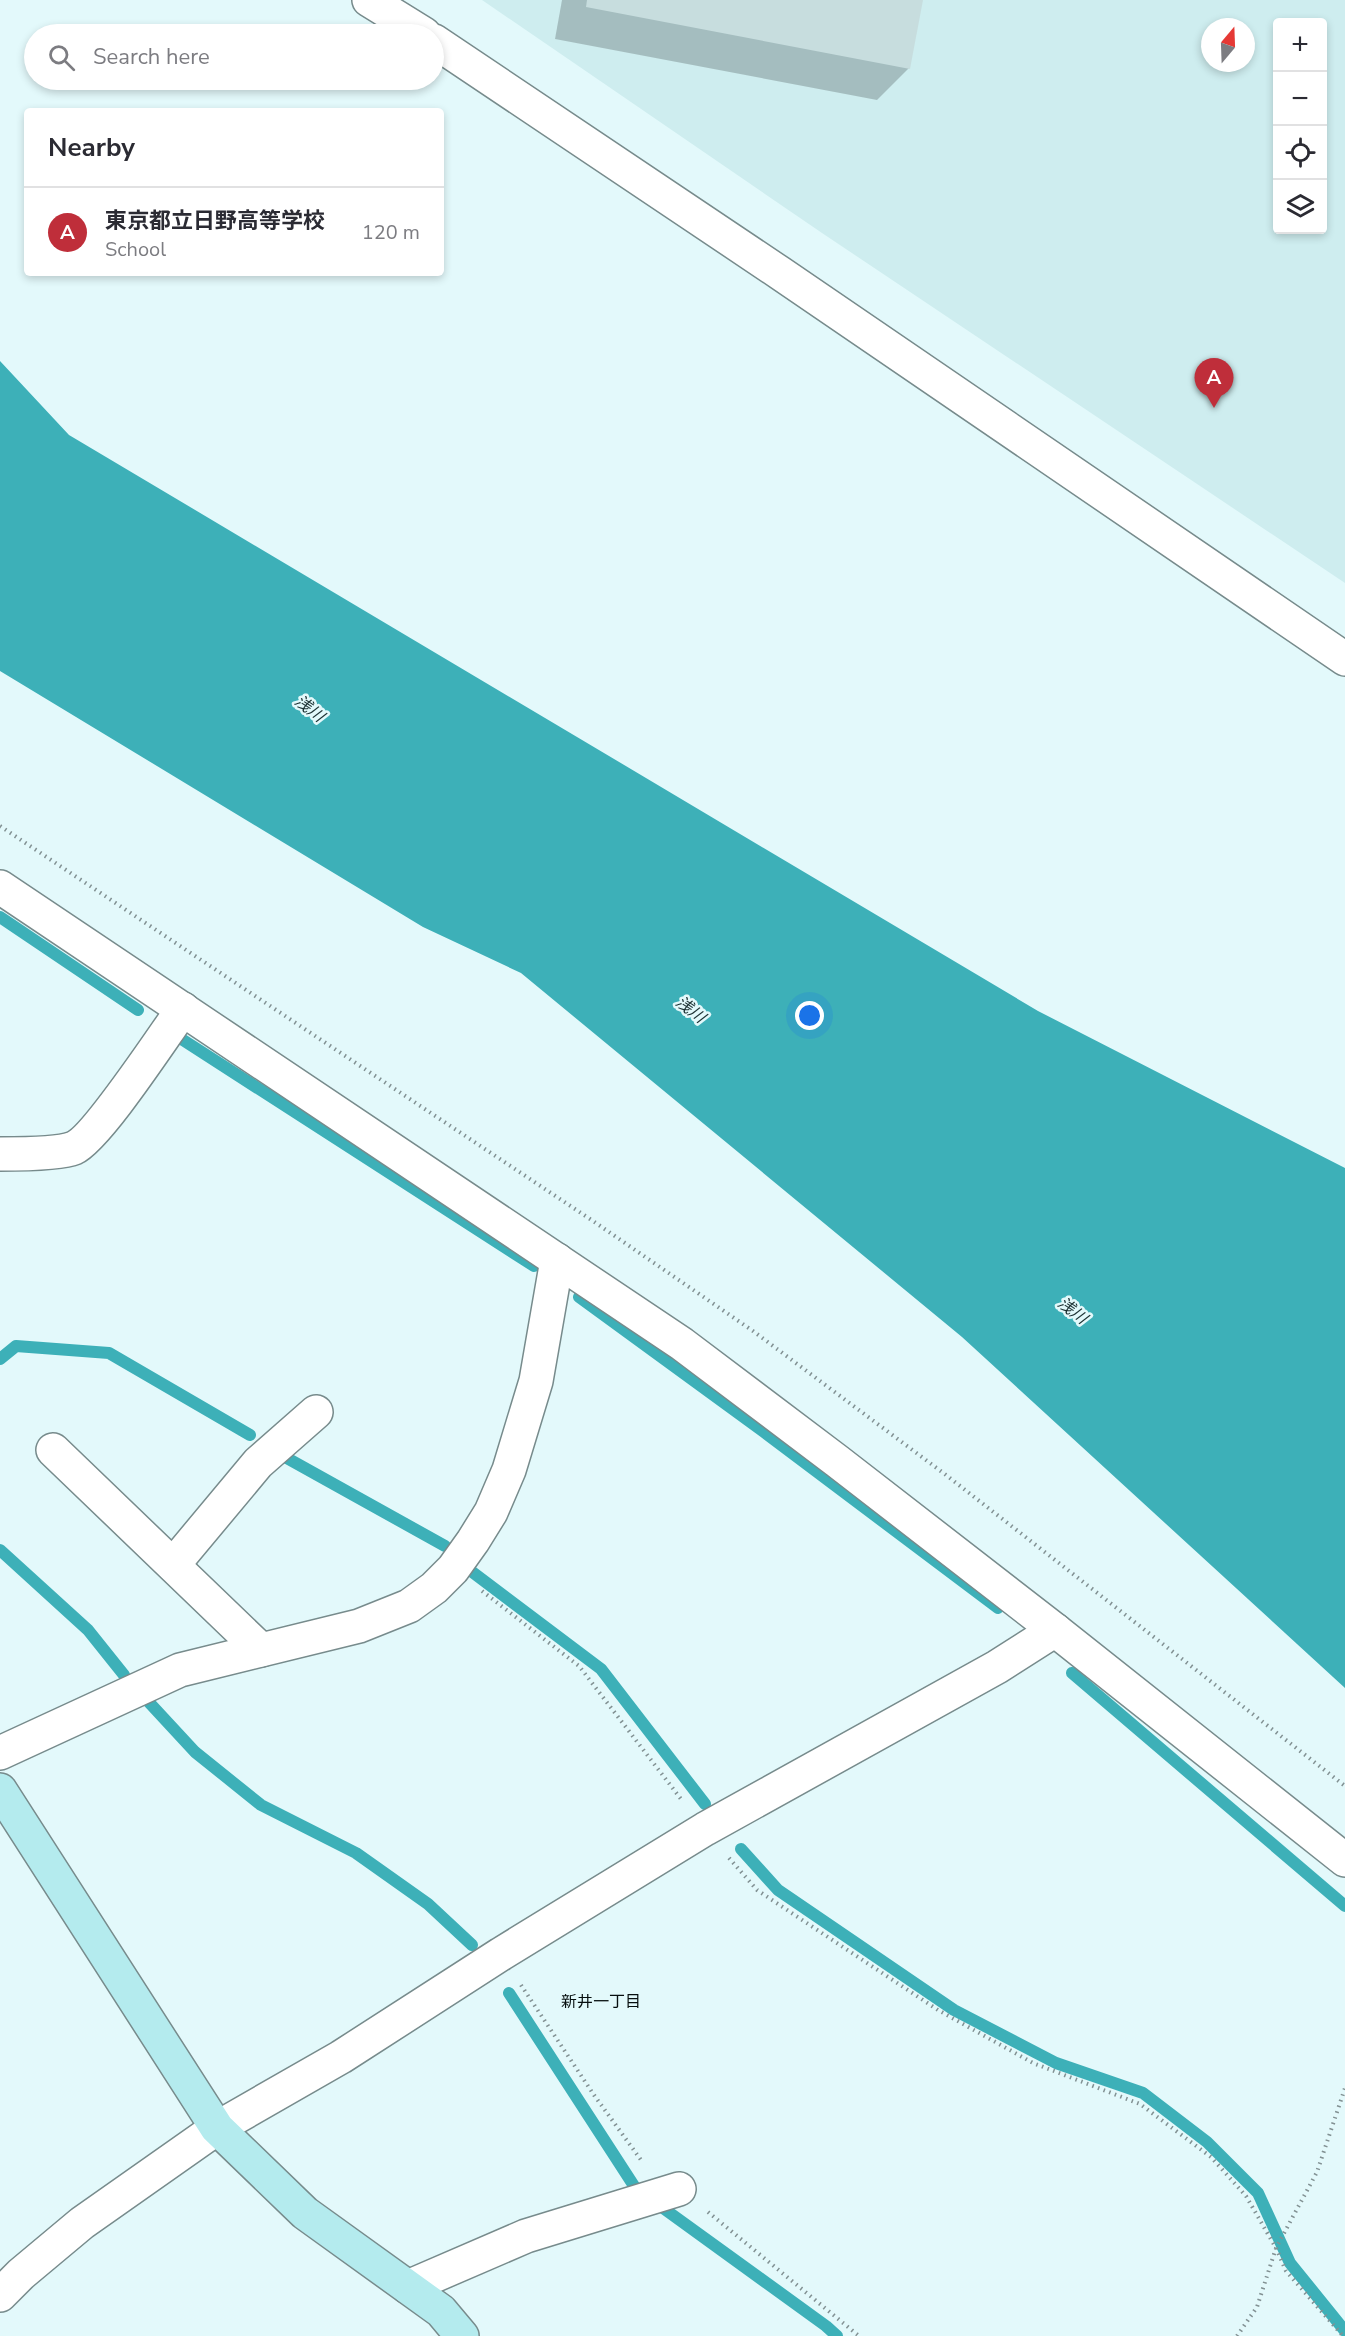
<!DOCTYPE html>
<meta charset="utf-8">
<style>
:root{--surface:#fff;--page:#f7f7f7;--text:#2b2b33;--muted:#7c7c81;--line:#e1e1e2;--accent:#bf2e3a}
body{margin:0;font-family:"Nunito Sans","Noto Sans JP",sans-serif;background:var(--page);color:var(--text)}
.controls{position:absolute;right:18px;top:18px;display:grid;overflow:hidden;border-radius:6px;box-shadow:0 3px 9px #0003}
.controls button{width:54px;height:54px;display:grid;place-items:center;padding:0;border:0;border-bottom:2px solid var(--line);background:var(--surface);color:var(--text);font:30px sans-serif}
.compass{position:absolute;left:1201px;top:18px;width:54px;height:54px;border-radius:50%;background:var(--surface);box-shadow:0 3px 9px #0003;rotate:19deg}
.you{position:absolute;left:810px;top:1016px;width:21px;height:21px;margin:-15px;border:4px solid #fff;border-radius:50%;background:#1a73e8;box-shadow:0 0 0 9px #1a73e833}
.badge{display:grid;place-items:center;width:39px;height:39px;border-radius:50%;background:var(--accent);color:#fff;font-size:20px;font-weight:700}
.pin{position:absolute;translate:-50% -50px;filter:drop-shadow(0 2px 3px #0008)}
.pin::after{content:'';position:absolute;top:32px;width:21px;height:18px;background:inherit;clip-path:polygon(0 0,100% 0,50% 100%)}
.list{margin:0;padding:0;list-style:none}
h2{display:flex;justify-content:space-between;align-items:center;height:78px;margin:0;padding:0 24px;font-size:26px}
h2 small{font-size:20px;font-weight:400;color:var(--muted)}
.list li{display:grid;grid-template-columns:39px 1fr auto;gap:18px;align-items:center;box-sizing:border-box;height:90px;padding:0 24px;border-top:2px solid var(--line)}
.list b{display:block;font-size:22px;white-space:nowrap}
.list p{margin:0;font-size:20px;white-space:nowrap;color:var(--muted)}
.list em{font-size:20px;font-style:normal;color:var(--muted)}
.icon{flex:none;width:33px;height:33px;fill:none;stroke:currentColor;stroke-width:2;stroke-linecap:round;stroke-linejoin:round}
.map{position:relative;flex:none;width:1345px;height:2336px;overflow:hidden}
.search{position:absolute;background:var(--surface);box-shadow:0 3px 9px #0003;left:24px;top:24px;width:420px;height:66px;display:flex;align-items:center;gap:15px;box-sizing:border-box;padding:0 21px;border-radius:33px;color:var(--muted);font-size:22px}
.panel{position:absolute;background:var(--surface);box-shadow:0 3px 9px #0003;left:24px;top:108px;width:420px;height:168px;border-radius:6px}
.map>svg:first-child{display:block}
.built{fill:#ceedef;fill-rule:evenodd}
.water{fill:#3db0b8}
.shadow{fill:#0003}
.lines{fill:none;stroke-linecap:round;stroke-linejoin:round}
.stream{stroke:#3db0b8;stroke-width:12}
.building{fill:#c7ddde}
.street-casing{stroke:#778b8c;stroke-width:36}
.secondary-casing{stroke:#778b8c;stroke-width:36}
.path{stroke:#829193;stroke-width:4;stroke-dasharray:1.5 4.5;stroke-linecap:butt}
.street{stroke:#fff;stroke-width:33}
.secondary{stroke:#b4ebee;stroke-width:33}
.labels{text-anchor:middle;stroke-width:5;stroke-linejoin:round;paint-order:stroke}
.water-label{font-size:16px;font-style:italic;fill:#1b2f31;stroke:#e3f9fb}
.neighbourhood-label{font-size:16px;fill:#070f0f;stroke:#e3f9fb}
</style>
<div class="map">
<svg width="1345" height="2336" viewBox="0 0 1345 2336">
<rect width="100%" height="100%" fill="#e3f9fb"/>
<path class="built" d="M482 0H1345V583L822 233ZM1278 22H1322V230H1278ZM1210 27H1246V63H1210Z"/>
<polygon class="water" points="0,361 69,435 1038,1011 1345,1168 1345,1688 962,1337 521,973 423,927 0,671"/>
<polygon class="shadow" points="562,0 922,0 909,68 877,100 555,39"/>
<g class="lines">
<g class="stream">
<polyline points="0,917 138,1010"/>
<polyline points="183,1040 534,1266"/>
<polyline points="579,1297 764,1432 998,1608"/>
<polyline points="0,1359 16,1346 109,1353 250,1435"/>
<polyline points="285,1457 445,1546"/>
<polyline points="0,1550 88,1630 124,1675"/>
<polyline points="467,1568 601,1669 705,1804"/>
<polyline points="1072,1673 1345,1906"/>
<polyline points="145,1698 195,1752 261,1805 356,1853 428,1904 472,1945"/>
<polyline points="741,1849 778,1890 954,2010 1056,2063 1143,2093 1207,2142 1258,2193 1290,2263 1345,2331"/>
<polyline points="509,1993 636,2189"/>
<polyline points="663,2208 826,2326 837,2336"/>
</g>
</g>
<polygon class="building" points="587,0 923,0 910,69 586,7"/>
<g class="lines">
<defs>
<g id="street">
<polyline points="369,0 424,34"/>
<polyline points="434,41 780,273 1345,659"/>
<polyline points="0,887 682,1344 837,1461 1055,1630 1345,1860"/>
<path d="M0 1154C17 1154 60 1154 74 1148 97 1138 164 1035 183 1009"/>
<polyline points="53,1450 261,1650"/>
<polyline points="173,1565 258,1463 316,1412"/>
<polyline points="0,1753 180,1670 359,1626 409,1606 434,1588 453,1569 473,1541 491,1512 509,1470 536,1381 557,1260"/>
<polyline points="408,2287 526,2236 679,2189"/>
<polyline points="0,2295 21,2274 82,2223 217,2128 341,2057 501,1954 705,1829 997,1667 1055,1630"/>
</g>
<polyline id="secondary" points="0,1790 217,2128 305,2213 441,2311 462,2336"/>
</defs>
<use href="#street" class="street-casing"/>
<use href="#secondary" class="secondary-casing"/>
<g class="path">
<polyline points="0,826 593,1221 753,1331 946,1475 1345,1786"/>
<polyline points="482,1591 579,1666 681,1799"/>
<polyline points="729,1858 757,1890 938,2010 1033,2063 1140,2104 1211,2157 1246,2196 1276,2248 1286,2271 1343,2336"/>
<polyline points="521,1985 594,2095 641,2160"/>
<polyline points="708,2212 859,2336"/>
<polyline points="1237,2336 1257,2307 1276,2248 1317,2172 1345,2088"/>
</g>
<use href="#street" class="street"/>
<use href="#secondary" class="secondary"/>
</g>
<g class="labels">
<g class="water-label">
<text transform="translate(310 708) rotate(38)" y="6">浅川</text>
<text transform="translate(691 1009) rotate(38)" y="6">浅川</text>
<text transform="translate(1073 1310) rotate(38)" y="6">浅川</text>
</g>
<g class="neighbourhood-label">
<text x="601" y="2007">新井一丁目</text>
</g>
</g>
</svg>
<div class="controls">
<button>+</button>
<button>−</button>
<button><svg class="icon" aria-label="locate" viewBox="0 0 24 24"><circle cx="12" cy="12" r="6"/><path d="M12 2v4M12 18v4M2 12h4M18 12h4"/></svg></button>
<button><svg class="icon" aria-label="layers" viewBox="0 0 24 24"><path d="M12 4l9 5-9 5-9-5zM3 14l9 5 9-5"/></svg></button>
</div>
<svg class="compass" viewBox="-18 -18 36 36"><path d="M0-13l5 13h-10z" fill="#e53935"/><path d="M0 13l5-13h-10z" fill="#7c7c81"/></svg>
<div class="you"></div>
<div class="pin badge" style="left:1214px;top:408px">A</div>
<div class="search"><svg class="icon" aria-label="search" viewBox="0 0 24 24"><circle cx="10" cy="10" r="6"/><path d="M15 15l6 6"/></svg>Search here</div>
<section class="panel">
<h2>Nearby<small></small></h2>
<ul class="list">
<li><span class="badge">A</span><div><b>東京都立日野高等学校</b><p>School</p></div><em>120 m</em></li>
</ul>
</section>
</div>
